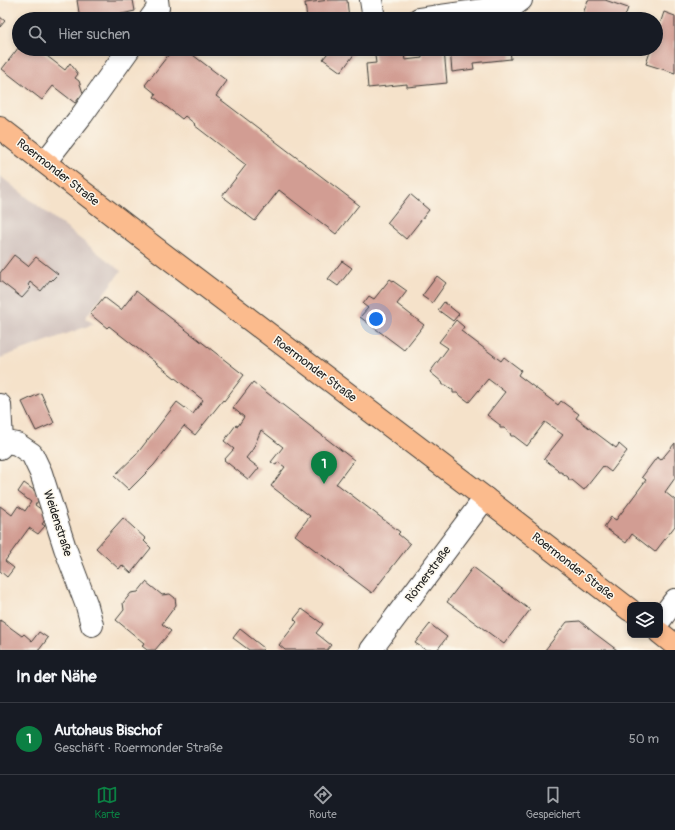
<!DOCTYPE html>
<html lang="de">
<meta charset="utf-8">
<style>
:root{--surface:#171b24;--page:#20242c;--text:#f1f3f6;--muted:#9ea1a6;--line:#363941;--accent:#0b8043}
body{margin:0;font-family:Pangolin,sans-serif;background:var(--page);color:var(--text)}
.controls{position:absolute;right:12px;bottom:12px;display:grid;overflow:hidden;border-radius:8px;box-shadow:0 2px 6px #0003}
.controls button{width:36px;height:36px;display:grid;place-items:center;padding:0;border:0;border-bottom:1px solid var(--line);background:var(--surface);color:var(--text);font:20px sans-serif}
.you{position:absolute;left:376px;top:319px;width:14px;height:14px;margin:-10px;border:3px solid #fff;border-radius:50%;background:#1a73e8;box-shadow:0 0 0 6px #1a73e833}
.badge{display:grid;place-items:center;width:26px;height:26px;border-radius:50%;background:var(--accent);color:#fff;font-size:13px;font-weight:700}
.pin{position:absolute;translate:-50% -33px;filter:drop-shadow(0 1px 2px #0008)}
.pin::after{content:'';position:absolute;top:21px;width:14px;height:12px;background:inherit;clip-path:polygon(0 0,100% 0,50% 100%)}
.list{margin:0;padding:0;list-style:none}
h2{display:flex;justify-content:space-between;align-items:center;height:52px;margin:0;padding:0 16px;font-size:17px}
h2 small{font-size:13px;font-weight:400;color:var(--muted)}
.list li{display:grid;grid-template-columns:26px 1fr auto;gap:12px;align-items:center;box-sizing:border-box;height:72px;padding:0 16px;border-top:1px solid var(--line)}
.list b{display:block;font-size:15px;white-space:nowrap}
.list p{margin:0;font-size:13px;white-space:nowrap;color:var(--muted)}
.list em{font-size:13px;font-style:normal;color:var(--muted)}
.icon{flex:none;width:22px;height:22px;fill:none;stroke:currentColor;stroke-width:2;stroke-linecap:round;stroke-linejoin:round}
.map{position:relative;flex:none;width:675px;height:650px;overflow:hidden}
.search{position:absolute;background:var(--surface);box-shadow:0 2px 6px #0003;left:12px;right:12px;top:12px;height:44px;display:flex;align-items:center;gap:10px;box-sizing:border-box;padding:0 14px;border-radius:22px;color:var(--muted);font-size:15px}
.sheet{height:124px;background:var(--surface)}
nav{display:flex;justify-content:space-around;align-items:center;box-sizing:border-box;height:56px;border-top:1px solid var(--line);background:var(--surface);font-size:11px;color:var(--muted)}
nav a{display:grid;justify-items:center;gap:2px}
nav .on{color:var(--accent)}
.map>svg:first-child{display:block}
.industrial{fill:#cfc0bb}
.building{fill:#d29d93}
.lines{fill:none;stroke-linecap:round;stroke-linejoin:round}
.minor-casing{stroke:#3d3a36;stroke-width:24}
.major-casing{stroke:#3d3a36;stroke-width:24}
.minor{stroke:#fff;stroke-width:22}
.major{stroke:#fbbb8d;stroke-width:22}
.labels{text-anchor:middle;stroke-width:3;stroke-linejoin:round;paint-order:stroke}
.street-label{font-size:12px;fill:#1c1c1c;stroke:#fbf7ec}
</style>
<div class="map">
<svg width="675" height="650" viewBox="0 0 675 650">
<rect width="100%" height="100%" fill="#fbf7ec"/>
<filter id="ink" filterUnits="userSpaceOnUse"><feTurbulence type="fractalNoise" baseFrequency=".025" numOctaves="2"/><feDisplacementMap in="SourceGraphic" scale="8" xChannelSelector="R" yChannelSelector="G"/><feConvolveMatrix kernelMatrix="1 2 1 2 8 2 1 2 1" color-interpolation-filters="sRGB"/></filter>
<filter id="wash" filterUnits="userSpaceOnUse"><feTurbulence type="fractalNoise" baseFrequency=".012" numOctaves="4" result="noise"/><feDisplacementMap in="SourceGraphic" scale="16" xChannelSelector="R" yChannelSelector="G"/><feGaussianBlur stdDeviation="0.9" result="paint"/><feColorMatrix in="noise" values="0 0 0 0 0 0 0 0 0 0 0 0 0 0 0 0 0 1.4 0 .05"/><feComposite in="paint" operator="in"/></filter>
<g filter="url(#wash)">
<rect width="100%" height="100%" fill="#f5e2ca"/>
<polygon class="industrial" points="0,176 121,271 85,318 94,324 0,358"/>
<g id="blocks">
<g class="building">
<polygon points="77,0 133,0 135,11 113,16 113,19 80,19"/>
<polygon points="329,0 347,0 349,19 307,19 305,3"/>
<polygon points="588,0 605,0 628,8 624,19 581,19"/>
<polygon points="664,12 675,16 675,73 646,64 651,49 656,49 656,36"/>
<polygon points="0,17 5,21 0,27"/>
<polygon points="19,47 19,49 38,49 65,70 70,63 78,74 75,78 79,81 83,93 75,103 53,86 42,100 2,69"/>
<polygon points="173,49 185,49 227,81 216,96 359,205 336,234 279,190 255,221 222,196 246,165 194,125 195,124 185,116 182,119 154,97 156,94 145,85"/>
<polygon points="331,49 358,49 341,72 323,59"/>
<polygon points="374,49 403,49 405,60 422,58 422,53 444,50 447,83 407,87 407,84 368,88 366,64 376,63"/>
<polygon points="450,49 510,49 511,59 473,63 474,69 452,72"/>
<polygon points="601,49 614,49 612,53"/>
<polygon points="410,194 429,210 406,239 387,223"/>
<polygon points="14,255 28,266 36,257 58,274 51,281 50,280 41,291 30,282 28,285 31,288 22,298 0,281 0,273"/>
<polygon points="342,261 352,268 338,286 328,279"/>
<polygon points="437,276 446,283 432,303 422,296"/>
<polygon points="390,279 407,291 397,304 424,325 404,350 360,317 368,308 363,304 369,296 374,299"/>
<polygon points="136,291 244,375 224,401 223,400 195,435 184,426 154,465 129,490 114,476 136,455 177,402 193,414 203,400 109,326 107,328 90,314 104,297 121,310"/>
<polygon points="444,302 459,314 453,321 438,310"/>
<polygon points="456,320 464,327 461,331 501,361 504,357 513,364 521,370 518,375 558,405 561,401 579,414 576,418 616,448 619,444 627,451 611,472 603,466 584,490 572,480 569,480 568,477 561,472 558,472 557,469 544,459 563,435 545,422 527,446 514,436 511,436 510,433 504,428 500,428 500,425 487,415 505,392 496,385 488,379 469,402 457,393 453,393 453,390 446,385 443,385 442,382 430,372 448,348 439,342"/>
<polygon points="253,382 354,460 336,484 337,484 400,532 398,534 410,544 372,593 295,535 310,516 271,486 285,467 278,462 276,465 271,462 283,447 261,430 253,449 246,458 259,468 249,480 224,460 234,449 224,441 236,425 238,426 244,417 233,408"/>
<polygon points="41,393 54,423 36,431 22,402"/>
<polygon points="675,443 675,478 665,492 675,500 675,526 655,552 632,534 626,543 604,527 611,517 616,520 646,480 642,477 657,457 661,460"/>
<polygon points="24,483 42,496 35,505 49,515 42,524 45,526 38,534 29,528 5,561 14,568 7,577 0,571 0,506 12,515 18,506 25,511 31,502 18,492"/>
<polygon points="123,518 146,539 144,541 151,548 131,573 122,565 119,569 96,548"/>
<polygon points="473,567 530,610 504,644 447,602"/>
<polygon points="146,582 162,595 170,594 175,598 176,605 162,624 171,631 155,650 147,650 142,646 144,643 116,620 124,610 123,603 131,593 138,592"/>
<polygon points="302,609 323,624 316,633 331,645 327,650 285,650 279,645 297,622 294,619"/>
<polygon points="0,620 22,636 24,634 32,641 39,632 48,638 39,650 0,650"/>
<polygon points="580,621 593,632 617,650 545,650 567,622"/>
<polygon points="430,624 447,637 437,650 426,650 415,643"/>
<polygon points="240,629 264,648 262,650 249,650 233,638"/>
</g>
</g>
</g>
<g filter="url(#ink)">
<use href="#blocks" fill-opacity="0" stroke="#3d3a36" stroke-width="1"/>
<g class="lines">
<defs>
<g id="minor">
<polyline points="371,0 374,19"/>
<polyline points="150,19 158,8 157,0"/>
<polyline points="419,19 513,6 521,0"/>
<polyline points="45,162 82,115 129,49"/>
<polyline points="0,405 2,441 0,448"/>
<polyline points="2,441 17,444 32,454 41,473 65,548 87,606 92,625"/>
<polyline points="660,620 675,600"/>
<polyline points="371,650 485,498"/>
</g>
<g id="major">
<polyline points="0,128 154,247 485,498 630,610"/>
<polyline points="660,633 675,645"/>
</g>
</defs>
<use href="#minor" class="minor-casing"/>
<use href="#major" class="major-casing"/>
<use href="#minor" class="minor"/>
<use href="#major" class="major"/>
</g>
</g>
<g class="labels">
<g class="street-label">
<text transform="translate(58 172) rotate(38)" y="4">Roermonder Straße</text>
<text transform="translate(315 369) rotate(37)" y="4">Roermonder Straße</text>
<text transform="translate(58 523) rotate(72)" y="4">Weidenstraße</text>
<text transform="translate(573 566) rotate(38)" y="4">Roermonder Straße</text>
<text transform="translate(428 574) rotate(-53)" y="4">Römerstraße</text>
</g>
</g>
</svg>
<div class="controls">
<button><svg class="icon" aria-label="layers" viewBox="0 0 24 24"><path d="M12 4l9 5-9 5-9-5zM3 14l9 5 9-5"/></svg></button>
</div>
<div class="you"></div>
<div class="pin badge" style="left:324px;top:484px">1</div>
<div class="search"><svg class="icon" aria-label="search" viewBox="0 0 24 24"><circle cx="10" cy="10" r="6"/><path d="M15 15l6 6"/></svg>Hier suchen</div>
</div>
<section class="sheet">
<h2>In der Nähe<small></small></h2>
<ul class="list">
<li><span class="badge">1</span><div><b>Autohaus Bischof</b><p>Geschäft · Roermonder Straße</p></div><em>50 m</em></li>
</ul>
</section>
<nav>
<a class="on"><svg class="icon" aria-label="map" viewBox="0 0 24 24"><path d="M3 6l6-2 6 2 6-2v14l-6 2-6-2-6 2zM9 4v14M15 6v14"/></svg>Karte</a>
<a><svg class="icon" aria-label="directions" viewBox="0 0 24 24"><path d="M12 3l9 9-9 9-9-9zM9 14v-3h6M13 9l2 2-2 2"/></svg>Route</a>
<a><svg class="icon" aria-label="saved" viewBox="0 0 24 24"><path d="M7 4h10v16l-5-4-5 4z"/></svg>Gespeichert</a>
</nav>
